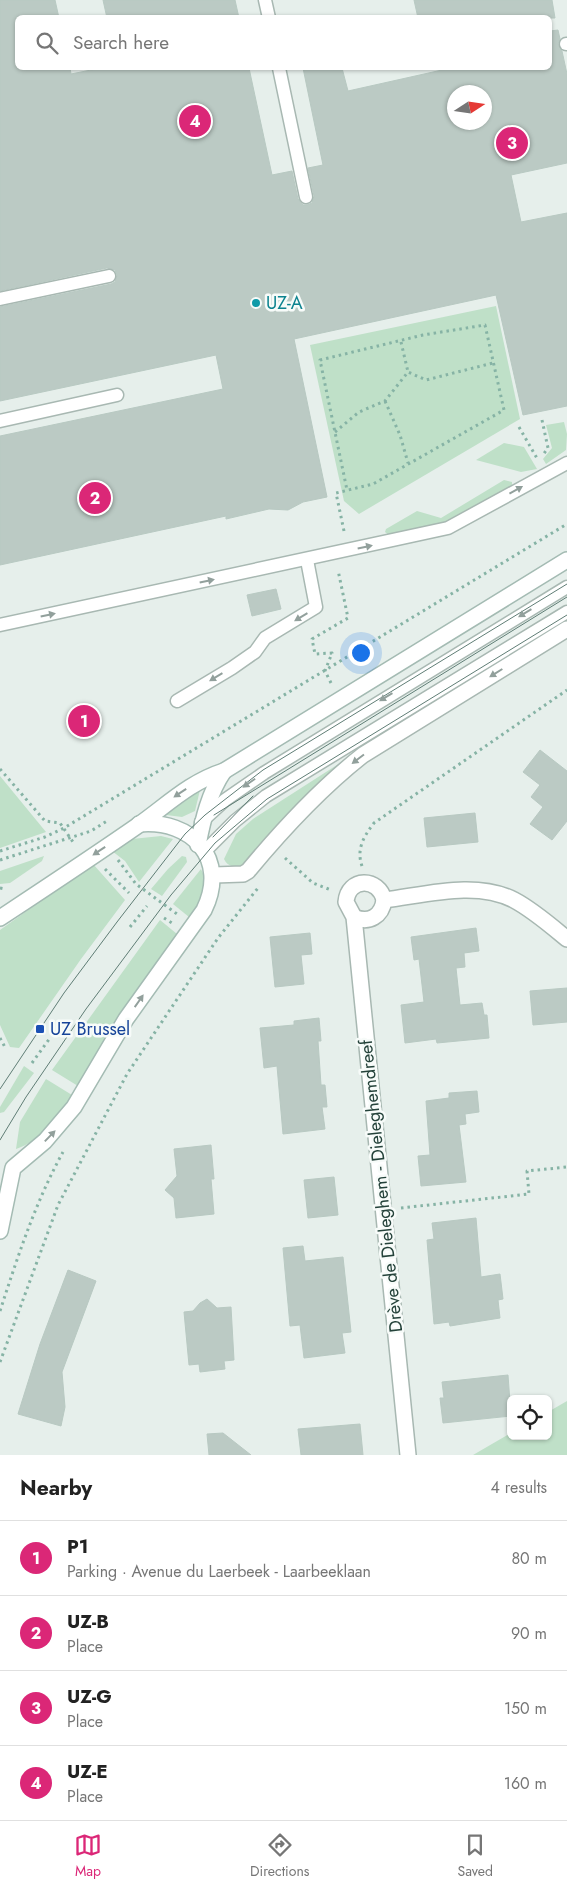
<!DOCTYPE html>
<meta charset="utf-8">
<style>
:root{--surface:#fff;--page:#f6f6f6;--text:#222;--muted:#767676;--line:#e0e0e0;--accent:#db2777}
body{margin:0;font-family:Jost,sans-serif;background:var(--page);color:var(--text)}
.controls{position:absolute;right:15px;bottom:15px;display:grid;overflow:hidden;border-radius:8px;box-shadow:0 1px 4px #0004}
.controls button{width:45px;height:45px;display:grid;place-items:center;padding:0;border:0;border-bottom:1px solid var(--line);background:var(--surface);color:var(--text);font:25px sans-serif}
.compass{position:absolute;left:447px;top:85px;width:45px;height:45px;border-radius:50%;background:var(--surface);box-shadow:0 1px 4px #0004;rotate:78deg}
.you{position:absolute;left:360px;top:652px;width:18px;height:18px;margin:-12px;border:4px solid #fff;border-radius:50%;background:#1a73e8;box-shadow:0 0 0 8px #1a73e833}
.badge{display:grid;place-items:center;width:32px;height:32px;border-radius:50%;background:var(--accent);color:#fff;font-size:16px;font-weight:700}
.pin{position:absolute;translate:-50% -50%;border:2px solid #fff;box-shadow:0 1px 5px #0006}
.list{margin:0;padding:0;list-style:none}
h2{display:flex;justify-content:space-between;align-items:center;height:65px;margin:0;padding:0 20px;font-size:21px}
h2 small{font-size:16px;font-weight:400;color:var(--muted)}
.list li{display:grid;grid-template-columns:32px 1fr auto;gap:15px;align-items:center;box-sizing:border-box;height:75px;padding:0 20px;border-top:1px solid var(--line)}
.list b{display:block;font-size:19px;white-space:nowrap}
.list p{margin:0;font-size:16px;white-space:nowrap;color:var(--muted)}
.list em{font-size:16px;font-style:normal;color:var(--muted)}
.icon{flex:none;width:28px;height:28px;fill:none;stroke:currentColor;stroke-width:2;stroke-linecap:round;stroke-linejoin:round}
.map{position:relative;flex:none;width:567px;height:1455px;overflow:hidden}
.search{position:absolute;background:var(--surface);box-shadow:0 1px 4px #0004;left:15px;right:15px;top:15px;height:55px;display:flex;align-items:center;gap:12px;box-sizing:border-box;padding:0 18px;border-radius:8px;color:var(--muted);font-size:19px}
.sheet{height:365px;background:var(--surface)}
nav{display:flex;justify-content:space-around;align-items:center;box-sizing:border-box;height:70px;border-top:1px solid var(--line);background:var(--surface);font-size:14px;color:var(--muted)}
nav a{display:grid;justify-items:center;gap:2px}
nav .on{color:var(--accent)}
.map>svg:first-child{display:block}
.green{fill:#bfe0c8}
.building{fill:#bbcac4;stroke:#b8c9c2;fill-rule:evenodd}
.lines{fill:none;stroke-linecap:round;stroke-linejoin:round}
.lane-casing{stroke:#a8b8b2;stroke-width:15}
.street-casing{stroke:#a8b8b2;stroke-width:18}
.secondary-casing{stroke:#a4bbb3;stroke-width:18}
.path{stroke:#86b3a5;stroke-width:3;stroke-dasharray:2.5 4;stroke-linecap:butt}
.lane{stroke:#fff;stroke-width:12}
.street{stroke:#fff;stroke-width:15}
.secondary{stroke:#fff;stroke-width:15}
.tram{stroke:#5f7d75;stroke-width:1}
.oneway{fill:#92a09c}
.culture-dot{fill:#0f9aa8;stroke:#f7fbf9;stroke-width:2}
.transit-dot{fill:#1a4fb4;stroke:#f7fbf9;stroke-width:2}
.labels{text-anchor:middle;stroke-width:5;stroke-linejoin:round;paint-order:stroke}
.culture-label{font-size:18px;fill:#0d838f;stroke:#f7fbf9;text-anchor:start}
.transit-label{font-size:18px;fill:#164399;stroke:#f7fbf9;text-anchor:start}
.street-label{font-size:18px;fill:#24423a;stroke:#f7fbf9}
</style>
<div class="map">
<svg width="567" height="1455" viewBox="0 0 567 1455">
<rect width="100%" height="100%" fill="#e6efeb"/>
<g class="green">
<polygon points="496,306 520,419 359,514 344,501 310,345"/>
<polygon points="564,422 567,434 566,450 546,464 543,459 552,448 546,425"/>
<polygon points="504,443 524,447 537,469 521,472 476,460"/>
<polygon points="504,480 512,482 512,485 446,523 389,535 385,532 386,529 417,511 441,518"/>
<path d="M354 754 242 867C234 867 228 867 224 859L236 834 253 819Z"/>
<polygon points="0,776 46,832 0,848"/>
<polygon points="200,790 195,811 182,817 166,815"/>
<polygon points="161,836 173,839 139,882 125,861 112,851 132,839"/>
<polygon points="44,856 42,861 10,883 0,884 0,871"/>
<polygon points="182,856 186,857 187,862 162,896 151,889 168,869"/>
<polygon points="93,864 125,900 81,959 19,1048 10,1047 0,1025 0,930"/>
<path d="M201 869C210 886 200 903 189 917L173 904Z"/>
<polygon points="160,920 177,934 121,1015 78,1086 52,1070"/>
<polygon points="24,1066 34,1073 4,1112 0,1113 0,1107"/>
<path d="M46 1079 72 1095C58 1116 41 1141 16 1149L20 1122Z"/>
<polygon points="567,1401 567,1455 473,1455 511,1433 511,1436 548,1436 548,1412"/>
</g>
<g class="building">
<path d="M0 0H55L59 18H18V68H70L71 74 101 68H249L272 175 292 171 298 199 303 205H307L312 203 314 196 308 168 323 165 303 68H342L348 91 442 70 441 68H550V31L558 30 560 39 558 44 562 51 567 74V163L511 175 521 222 567 213V406L523 415 496 295 294 339 327 497 303 502 288 510 269 509 226 519V516L0 565V436L223 389 216 355 0 401V307L111 284 115 282 117 275 115 270 107 268 0 291ZM454 92H484V122H454Z"/>
<polygon points="103,0 235,0 239,18 107,18"/>
<polygon points="414,0 552,0 555,18 418,18"/>
<polygon points="276,589 281,609 252,616 247,595"/>
<polygon points="540,750 567,771 567,821 552,840 530,824 543,807 531,797 540,785 523,772"/>
<polygon points="475,813 478,842 427,847 424,818"/>
<polygon points="476,928 479,951 464,953 465,967 456,968 460,1005 482,1003 484,1015 487,1015 489,1038 437,1043 436,1039 405,1043 401,1005 424,1002 419,959 414,960 411,937"/>
<polygon points="310,933 312,954 301,955 304,984 275,987 270,937"/>
<polygon points="567,988 567,1022 533,1025 530,991"/>
<polygon points="319,1018 321,1041 318,1041 321,1085 325,1085 327,1107 322,1107 325,1129 283,1134 277,1066 264,1068 260,1028 294,1025 294,1021"/>
<polygon points="477,1091 479,1112 465,1114 466,1124 459,1125 466,1182 421,1186 418,1156 430,1155 426,1101 449,1098 449,1093"/>
<polygon points="211,1145 214,1179 211,1179 214,1214 176,1218 174,1198 165,1190 177,1176 174,1149"/>
<polygon points="334,1177 338,1215 308,1218 304,1180"/>
<polygon points="476,1218 481,1277 500,1274 503,1299 498,1300 500,1318 450,1326 449,1322 434,1324 427,1240 434,1239 432,1223"/>
<polygon points="303,1246 305,1261 343,1257 351,1332 342,1333 345,1353 304,1358 300,1325 290,1326 283,1248"/>
<polygon points="68,1270 96,1281 62,1372 65,1407 61,1426 18,1414 40,1344"/>
<polygon points="207,1299 217,1308 231,1307 234,1360 224,1361 225,1369 200,1372 199,1364 189,1365 184,1312 193,1311 200,1303"/>
<polygon points="508,1375 511,1416 443,1423 440,1398 444,1398 442,1382"/>
<polygon points="360,1424 363,1455 301,1455 298,1429"/>
<polygon points="223,1433 251,1455 209,1455 207,1434"/>
</g>
<g class="lines">
<defs>
<g id="lane">
<polyline points="265,0 269,18"/>
<polyline points="566,44 567,44"/>
<polyline points="279,68 306,197"/>
<polyline points="0,299 109,276"/>
<polyline points="0,421 117,395"/>
<polyline points="0,625 448,528 567,463"/>
<polyline points="177,701 232,668 255,652 265,638 316,607 307,560"/>
<polyline points="201,822 225,800 264,773 567,587"/>
<polyline points="205,851 235,821 266,796 567,612"/>
</g>
<g id="street">
<path d="M214 875 243 874 248 871C282 830 321 788 363 755L567 629"/>
<path d="M384 900C425 895 476 880 514 900 533 910 550 925 567 939"/>
<path d="M354 917C369 924 382 916 384 900 379 877 348 877 346 902L354 917 408 1455"/>
</g>
<g id="secondary">
<path d="M198 845C203 819 209 793 224 771"/>
<path d="M0 918C47 887 94 856 140 824 168 804 190 782 224 771L567 560"/>
<path d="M0 1231 13 1168 45 1141 74 1107 126 1019 204 910C229 859 192 819 139 824"/>
</g>
</defs>
<use href="#lane" class="lane-casing"/>
<use href="#street" class="street-casing"/>
<use href="#secondary" class="secondary-casing"/>
<g class="path">
<polyline points="401,342 408,372"/>
<polyline points="385,401 400,435 408,463"/>
<polyline points="542,420 548,448 542,456"/>
<polyline points="519,427 538,460"/>
<polyline points="335,432 359,412 385,401 408,372 426,380 493,363"/>
<polyline points="344,531 336,493 373,484 504,410 485,325 423,335 320,360 347,490"/>
<polyline points="331,683 325,671 332,653 315,654 312,639 348,618 338,570"/>
<polyline points="0,769 45,821 60,823 73,842"/>
<polyline points="0,851 45,837 64,828 567,524"/>
<polyline points="285,858 313,883 331,890"/>
<polyline points="0,860 91,831 107,821"/>
<polyline points="118,860 136,884 177,914"/>
<path d="M362 866C356 849 364 836 374 823L567 690"/>
<polyline points="105,869 129,893"/>
<polyline points="0,888 5,889"/>
<polyline points="164,918 172,923"/>
<polyline points="130,927 147,906"/>
<polyline points="0,1038 6,1049"/>
<polyline points="32,1063 50,1038"/>
<polyline points="401,1208 529,1194 527,1171 567,1167"/>
<path d="M0 1311C18 1256 35 1203 63 1152"/>
<polyline points="0,1362 58,1205 127,1074 218,938 258,888"/>
</g>
<use href="#lane" class="lane"/>
<use href="#street" class="street"/>
<use href="#secondary" class="secondary"/>
<g class="tram">
<polyline points="214,815 567,597"/>
<polyline points="213,837 253,796"/>
<polyline points="0,1089 64,993 117,922 185,834 205,815 263,770 567,584"/>
<polyline points="0,1140 26,1097 86,1009 171,895 215,843 267,799 567,615"/>
</g>
</g>
<defs><path id="oneway-solid" d="M-6-.8H1V-3.2L6.5 0L1 3.2V.8H-6Z" transform="scale(1.25)"/></defs>
<g class="oneway">
<use href="#oneway-solid" transform="translate(516 490) rotate(-29)"/>
<use href="#oneway-solid" transform="translate(365 547) rotate(-12)"/>
<use href="#oneway-solid" transform="translate(207 581) rotate(-12)"/>
<use href="#oneway-solid" transform="translate(525 613) rotate(149)"/>
<use href="#oneway-solid" transform="translate(48 615) rotate(-12)"/>
<use href="#oneway-solid" transform="translate(301 617) rotate(149)"/>
<use href="#oneway-solid" transform="translate(496 673) rotate(148)"/>
<use href="#oneway-solid" transform="translate(216 677) rotate(149)"/>
<use href="#oneway-solid" transform="translate(386 697) rotate(149)"/>
<use href="#oneway-solid" transform="translate(358 759) rotate(143)"/>
<use href="#oneway-solid" transform="translate(249 783) rotate(145)"/>
<use href="#oneway-solid" transform="translate(180 793) rotate(146)"/>
<use href="#oneway-solid" transform="translate(99 851) rotate(146)"/>
<use href="#oneway-solid" transform="translate(139 1001) rotate(-55)"/>
<use href="#oneway-solid" transform="translate(50 1136) rotate(-46)"/>
</g>
<circle class="culture-dot" cx="256" cy="303" r="5"/>
<rect class="transit-dot" x="35" y="1024" width="10" height="10" rx="2.5"/>
<g class="labels">
<g class="culture-label">
<text x="266" y="309">UZ-A</text>
</g>
<g class="transit-label">
<text x="50" y="1035">UZ Brussel</text>
</g>
<g class="street-label">
<text transform="translate(381 1186) rotate(-96)" y="6">Drève de Dieleghem - Dieleghemdreef</text>
</g>
</g>
</svg>
<div class="controls">
<button><svg class="icon" aria-label="locate" viewBox="0 0 24 24"><circle cx="12" cy="12" r="6"/><path d="M12 2v4M12 18v4M2 12h4M18 12h4"/></svg></button>
</div>
<svg class="compass" viewBox="-18 -18 36 36"><path d="M0-13l5 13h-10z" fill="#e53935"/><path d="M0 13l5-13h-10z" fill="#767676"/></svg>
<div class="you"></div>
<div class="pin badge" style="left:84px;top:721px">1</div>
<div class="pin badge" style="left:95px;top:498px">2</div>
<div class="pin badge" style="left:512px;top:143px">3</div>
<div class="pin badge" style="left:195px;top:121px">4</div>
<div class="search"><svg class="icon" aria-label="search" viewBox="0 0 24 24"><circle cx="10" cy="10" r="6"/><path d="M15 15l6 6"/></svg>Search here</div>
</div>
<section class="sheet">
<h2>Nearby<small>4 results</small></h2>
<ul class="list">
<li><span class="badge">1</span><div><b>P1</b><p>Parking · Avenue du Laerbeek - Laarbeeklaan</p></div><em>80 m</em></li>
<li><span class="badge">2</span><div><b>UZ-B</b><p>Place</p></div><em>90 m</em></li>
<li><span class="badge">3</span><div><b>UZ-G</b><p>Place</p></div><em>150 m</em></li>
<li><span class="badge">4</span><div><b>UZ-E</b><p>Place</p></div><em>160 m</em></li>
</ul>
</section>
<nav>
<a class="on"><svg class="icon" aria-label="map" viewBox="0 0 24 24"><path d="M3 6l6-2 6 2 6-2v14l-6 2-6-2-6 2zM9 4v14M15 6v14"/></svg>Map</a>
<a><svg class="icon" aria-label="directions" viewBox="0 0 24 24"><path d="M12 3l9 9-9 9-9-9zM9 14v-3h6M13 9l2 2-2 2"/></svg>Directions</a>
<a><svg class="icon" aria-label="saved" viewBox="0 0 24 24"><path d="M7 4h10v16l-5-4-5 4z"/></svg>Saved</a>
</nav>
